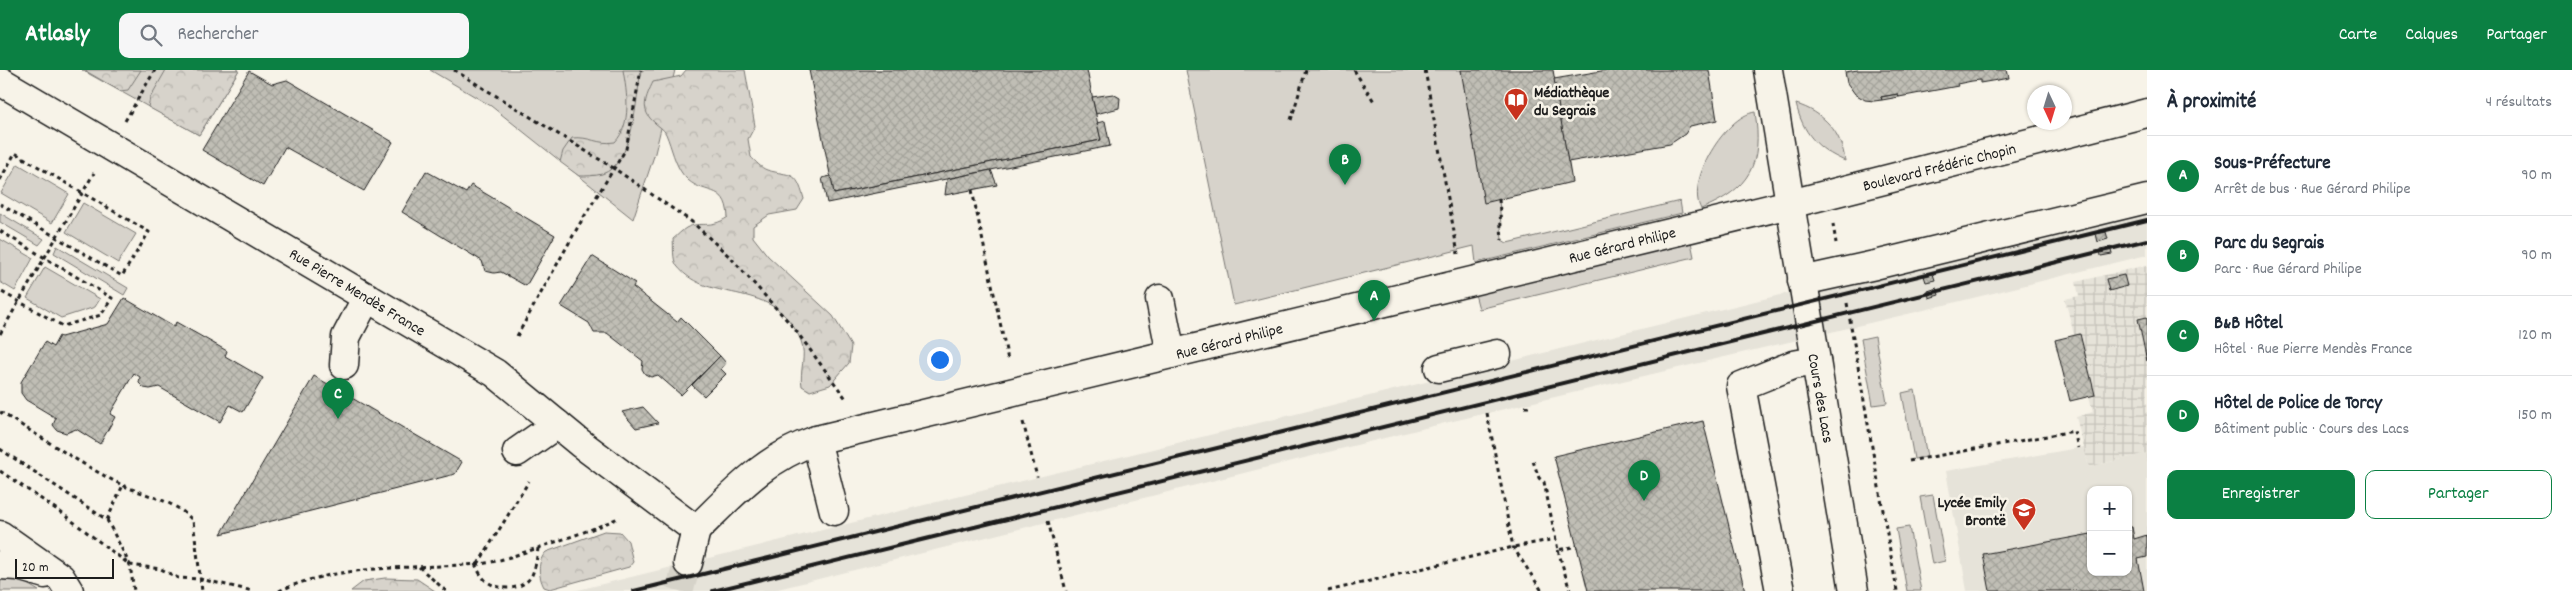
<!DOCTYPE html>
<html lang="fr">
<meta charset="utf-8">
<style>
:root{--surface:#fff;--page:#f6f6f7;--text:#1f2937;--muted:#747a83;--line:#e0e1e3;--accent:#0b8043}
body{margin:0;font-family:Dekko,sans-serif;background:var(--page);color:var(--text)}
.controls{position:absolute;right:15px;bottom:15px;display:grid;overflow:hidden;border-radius:10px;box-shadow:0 1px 4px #0004}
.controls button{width:45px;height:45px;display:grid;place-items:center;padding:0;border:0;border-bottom:1px solid var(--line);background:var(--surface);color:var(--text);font:25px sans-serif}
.compass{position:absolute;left:2027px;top:15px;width:45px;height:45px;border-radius:50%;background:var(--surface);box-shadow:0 1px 4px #0004;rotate:176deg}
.scale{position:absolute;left:15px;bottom:12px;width:99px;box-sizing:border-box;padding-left:5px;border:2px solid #1c1c1c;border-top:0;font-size:14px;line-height:18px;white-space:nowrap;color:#1c1c1c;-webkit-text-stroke:4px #f7f3e8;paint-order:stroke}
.you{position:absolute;left:939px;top:289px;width:18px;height:18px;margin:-12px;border:4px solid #fff;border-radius:50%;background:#1a73e8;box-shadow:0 0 0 8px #1a73e833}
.badge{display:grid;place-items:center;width:32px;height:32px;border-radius:50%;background:var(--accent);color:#fff;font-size:16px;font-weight:700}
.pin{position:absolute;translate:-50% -41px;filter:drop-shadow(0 1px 2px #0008)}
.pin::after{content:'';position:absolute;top:26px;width:18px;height:15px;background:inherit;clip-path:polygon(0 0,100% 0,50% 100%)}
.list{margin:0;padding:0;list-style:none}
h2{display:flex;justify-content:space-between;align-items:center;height:65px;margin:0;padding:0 20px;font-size:21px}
h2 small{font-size:16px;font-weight:400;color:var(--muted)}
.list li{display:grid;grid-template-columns:32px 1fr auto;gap:15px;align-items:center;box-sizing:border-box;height:80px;padding:0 20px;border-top:1px solid var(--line)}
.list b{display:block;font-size:19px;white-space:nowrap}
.list p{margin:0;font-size:16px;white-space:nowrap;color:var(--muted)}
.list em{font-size:16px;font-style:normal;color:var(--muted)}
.actions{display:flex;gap:10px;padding:15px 20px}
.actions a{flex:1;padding:11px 0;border:1px solid var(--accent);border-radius:10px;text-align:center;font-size:18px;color:var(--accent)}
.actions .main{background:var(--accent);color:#fff}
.icon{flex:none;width:28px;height:28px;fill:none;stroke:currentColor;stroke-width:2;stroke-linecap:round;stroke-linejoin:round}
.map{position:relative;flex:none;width:2147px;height:521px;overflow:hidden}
header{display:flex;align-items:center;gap:30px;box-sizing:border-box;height:70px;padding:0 25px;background:var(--accent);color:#fff}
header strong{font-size:24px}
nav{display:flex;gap:28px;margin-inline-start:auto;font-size:18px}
.search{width:350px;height:45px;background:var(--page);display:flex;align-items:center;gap:12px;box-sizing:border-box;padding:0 18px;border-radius:10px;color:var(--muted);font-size:19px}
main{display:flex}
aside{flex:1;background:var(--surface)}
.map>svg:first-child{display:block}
.built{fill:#e6e3d9;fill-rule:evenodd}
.industrial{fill:url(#industrial-grid)}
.green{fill:#d7d3cb;stroke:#7a7874}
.forest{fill:url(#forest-crowns);stroke:#7a7874}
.building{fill:url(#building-cross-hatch);stroke:#1c1c1c}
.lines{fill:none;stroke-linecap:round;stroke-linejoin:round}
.minor-tunnel{stroke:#d6d3c9;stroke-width:28;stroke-dasharray:28 14;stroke-linecap:butt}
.minor-casing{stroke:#1c1c1c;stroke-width:31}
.path{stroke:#1c1c1c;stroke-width:3;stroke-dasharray:4 4;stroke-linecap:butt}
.minor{stroke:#f7f3e8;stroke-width:28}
.rail{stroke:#1c1c1c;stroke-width:4}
.labels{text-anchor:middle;stroke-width:5;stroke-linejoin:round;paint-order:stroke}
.poi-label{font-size:16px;font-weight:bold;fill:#1c1c1c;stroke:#f7f3e8;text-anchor:start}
.street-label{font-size:16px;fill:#1c1c1c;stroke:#f7f3e8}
</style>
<header>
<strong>Atlasly</strong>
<div class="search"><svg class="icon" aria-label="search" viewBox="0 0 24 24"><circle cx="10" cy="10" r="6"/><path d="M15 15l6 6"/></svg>Rechercher</div>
<nav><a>Carte</a><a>Calques</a><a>Partager</a></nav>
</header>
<main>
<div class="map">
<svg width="2147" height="521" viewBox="0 0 2147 521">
<defs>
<pattern id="industrial-grid" width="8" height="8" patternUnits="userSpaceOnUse" patternTransform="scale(1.25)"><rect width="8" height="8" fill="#e6e3d9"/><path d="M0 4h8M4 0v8" fill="none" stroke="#c5c2ba"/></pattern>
<pattern id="forest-crowns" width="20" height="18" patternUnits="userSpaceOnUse" patternTransform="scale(1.25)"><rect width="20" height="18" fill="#d7d3cb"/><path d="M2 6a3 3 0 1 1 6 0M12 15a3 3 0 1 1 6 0" fill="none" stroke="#b8b5ae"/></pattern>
<pattern id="building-cross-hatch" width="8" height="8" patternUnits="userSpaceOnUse" patternTransform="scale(1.25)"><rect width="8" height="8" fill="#c0beb5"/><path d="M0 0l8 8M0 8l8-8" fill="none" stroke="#a4a39b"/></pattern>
</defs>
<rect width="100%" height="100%" fill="#f7f3e8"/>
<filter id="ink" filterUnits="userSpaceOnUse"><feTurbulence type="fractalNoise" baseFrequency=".02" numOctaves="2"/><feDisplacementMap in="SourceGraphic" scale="10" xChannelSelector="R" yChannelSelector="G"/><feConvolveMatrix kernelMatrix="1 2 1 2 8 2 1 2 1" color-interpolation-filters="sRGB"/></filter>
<g filter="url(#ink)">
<g class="built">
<polygon points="2147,135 2147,185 1916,242 1449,352 770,521 574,521"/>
<path d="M2084 377 2089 397 2147 383V521H1967L1946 401ZM2091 420H2128V502H2091Z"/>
</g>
<polygon class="industrial" points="2147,195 2147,383 2089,397 2076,347 2093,342 2089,326 2070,331 2055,270 2074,265 2065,229 2079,226 2076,212"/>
<g class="green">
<polygon points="82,0 239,0 199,65"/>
<polygon points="430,0 675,0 655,83 633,149 491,36"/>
<polygon points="1186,0 1461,0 1499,129 1502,170 1507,173 1680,131 1682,143 1476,193 1474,176 1234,235"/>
<path d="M1796 34C1823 42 1842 62 1845 91 1817 79 1803 63 1796 34Z"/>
<path d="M1755 42C1763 94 1750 119 1701 139 1685 111 1726 46 1755 42Z"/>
<polygon points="18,94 69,124 52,153 1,123"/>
<polygon points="83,133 136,164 118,193 66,162"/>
<polygon points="0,143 44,169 39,175 0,152"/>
<polygon points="0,169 33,188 15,221 0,212"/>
<polygon points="1691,172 1694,187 1479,239 1475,224"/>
<polygon points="57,176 128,218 124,225 54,183"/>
<polygon points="45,197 100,229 95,237 61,248 27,228"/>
<polygon points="1875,266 1887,333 1873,335 1861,269"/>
<polygon points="1915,320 1927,387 1914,389 1902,323"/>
<polygon points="1933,425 1945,491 1932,494 1920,427"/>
<polygon points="1909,457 1921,521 1907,521 1896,459"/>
<polygon points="1,507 24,512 39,521 0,521"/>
</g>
<g class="forest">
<polygon points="84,0 141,0 128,20 120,21"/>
<polygon points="166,0 239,0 199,65 148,37 150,28"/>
<path d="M623 0H641C636 28 634 94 602 104 595 106 586 106 579 106L560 92 563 81 572 68C590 66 597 75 615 72 632 54 627 23 623 0Z"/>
<path d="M686 0H745L755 56 748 69 751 87C755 91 761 98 767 100 791 107 796 99 804 129L797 140 769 145 753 156V167L768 186 833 246 851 276 849 293 830 315 810 321 802 316C799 301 807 286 801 271 774 206 710 237 677 196 672 189 674 177 673 169 677 166 681 161 686 158 701 150 709 160 728 147 726 111 703 128 684 106 674 93 672 78 666 64 664 59 658 56 655 53 639 40 646 27 653 12L681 6Z"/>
<path d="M604 461 620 462 628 471 633 492 629 497 550 519 544 517C538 506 537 491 546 482Z"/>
<polygon points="385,508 417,509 435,521 351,521 364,511"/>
</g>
<g class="building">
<polygon points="809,0 1087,0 1101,70 834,124"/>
<polygon points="1461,0 1553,0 1572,112 1484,133"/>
<polygon points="1607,0 1709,0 1717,50 1690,56 1685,64 1670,74 1568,92 1554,9"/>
<polygon points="1858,0 2007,0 2009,8 1980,13 1980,10 1972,11 1957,14 1958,16 1899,27 1898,24 1881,27 1882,30 1874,31 1865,30 1855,24 1847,13 1845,2"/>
<polygon points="249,1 272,14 287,10 393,72 364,121 285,77 263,116 202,80"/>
<polygon points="1113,24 1120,28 1119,38 1096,44 1092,27"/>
<polygon points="1898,24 1899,27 1882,30 1881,27"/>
<polygon points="1105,51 1110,76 827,133 822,108 831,106 834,124 1101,70 1097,53"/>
<polygon points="991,100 997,115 945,125 947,109"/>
<polygon points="426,101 466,123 471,115 555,165 526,216 501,202 494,203 485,201 482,191 402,142"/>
<polygon points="2106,162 2108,169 2098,172 2096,164"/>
<polygon points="2110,177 2112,184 2101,186 2100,179"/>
<polygon points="592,186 635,213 633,217 677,252 681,247 720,286 681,325 658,305 651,307 645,304 642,299 643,291 607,263 594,263 589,253 561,236"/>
<polygon points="1933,204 1935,210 1926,212 1924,206"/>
<polygon points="2124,205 2127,216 2109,221 2106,209"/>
<polygon points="1937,218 1939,225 1929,228 1928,221"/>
<polygon points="124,228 174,257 176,252 227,281 225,286 263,308 243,342 230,335 220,352 159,317 150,319 144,318 139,313 140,307 134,303 110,344 115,347 100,374 76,359 66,363 57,360 53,355 56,348 26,330 21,323 21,312 45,272 53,277 59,266 61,267 108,254"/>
<polygon points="2147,247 2147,291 2138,249"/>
<polygon points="2080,264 2095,325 2070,331 2055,270"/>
<polygon points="720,286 726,293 721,299 726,304 704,326 692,315"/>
<polygon points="314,306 462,392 455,404 221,464"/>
<polygon points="643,337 658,353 636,358 622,342"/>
<polygon points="1703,351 1745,521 1588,521 1554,386"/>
<polygon points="2128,457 2132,457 2134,469 2147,465 2147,487 2138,489 2144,521 1990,521 1983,484 2091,464 2091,502 2128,502"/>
</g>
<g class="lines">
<polyline class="minor-tunnel" points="679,521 688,493"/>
<defs>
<g id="minor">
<polyline points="1768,0 1854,521"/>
<polyline points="0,11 495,303 580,373 696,460"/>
<polyline points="1802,211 1875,195 2147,129"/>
<polyline points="1160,229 1171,284"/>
<polyline points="344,295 346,267 367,227"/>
<polyline points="1439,298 1497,284"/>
<polyline points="816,370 834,441"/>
<polyline points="517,382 557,354"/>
<path d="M696 460C735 422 763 389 816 370L1790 134 2147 43"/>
<polyline points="0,465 61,508 69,521"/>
<polyline points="688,493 696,460"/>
<polyline points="0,495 18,496 45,504"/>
<polyline points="1780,521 1741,316 1793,295 1816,291"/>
</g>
</defs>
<use href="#minor" class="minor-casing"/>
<g class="path">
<polyline points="454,0 615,99 692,152 730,187 794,258 847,330"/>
<polyline points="1354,0 1375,33"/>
<polyline points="1425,0 1458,184"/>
<polyline points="1291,50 1306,0"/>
<polyline points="125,51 155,0"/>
<polyline points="0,110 15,83 149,162 122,206 0,134"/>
<polyline points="972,120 1008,290"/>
<polyline points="1499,129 1502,170"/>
<polyline points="1833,154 1836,173"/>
<polyline points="0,161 112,228 101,245 63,256 0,221"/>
<polyline points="1847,233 1897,521"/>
<polyline points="0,264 94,103"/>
<polyline points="517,266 579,155 626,79 641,0"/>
<polyline points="1525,337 1530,337"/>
<path d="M0 342C40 366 80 394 122 415 146 426 175 430 193 451L202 521"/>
<polyline points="1487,343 1513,477 1542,521"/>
<polyline points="1023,352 1037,407"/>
<polyline points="0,379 107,450 130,495 134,521"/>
<polyline points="1533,391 1539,408 1544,412 1558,480 1577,476"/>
<polyline points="1909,391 2074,361 2078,378"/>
<polyline points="0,401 59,441 130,495 161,499 178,508 200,509 253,521"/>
<polyline points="107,450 123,415"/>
<polyline points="1048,451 1066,521"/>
<polyline points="1558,480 1570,521"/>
<path d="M475 494C478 500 482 509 489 513 502 521 524 520 532 505 536 496 537 487 538 478"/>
<polyline points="478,494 529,411"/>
<polyline points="419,497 446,521"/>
<path d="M279 521C340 493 414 499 479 494 499 492 518 484 538 478 566 468 593 460 620 447"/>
<polyline points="1328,521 1513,477 1556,469"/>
</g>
<use href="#minor" class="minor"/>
<g class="rail">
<polyline points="634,521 2147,150"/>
<polyline points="713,521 2147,170"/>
</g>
</g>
</g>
<defs>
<symbol id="library-pin" viewBox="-11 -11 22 30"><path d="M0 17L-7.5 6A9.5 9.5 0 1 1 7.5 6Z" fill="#c8321e" stroke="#f7f3e8"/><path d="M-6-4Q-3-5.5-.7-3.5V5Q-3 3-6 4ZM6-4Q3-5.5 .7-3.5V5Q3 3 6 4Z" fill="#fff"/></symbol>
<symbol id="school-pin" viewBox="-11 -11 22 30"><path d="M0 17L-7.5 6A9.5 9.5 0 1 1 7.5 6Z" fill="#c8321e" stroke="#f7f3e8"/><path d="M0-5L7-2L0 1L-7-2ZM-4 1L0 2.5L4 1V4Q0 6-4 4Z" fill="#fff"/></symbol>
</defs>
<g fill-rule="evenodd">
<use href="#library-pin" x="1502" y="16" width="28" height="38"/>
<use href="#school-pin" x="2010" y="426" width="28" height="38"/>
</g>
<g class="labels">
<g class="poi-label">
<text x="1534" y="27">Médiathèque<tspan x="1534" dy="18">du Segrais</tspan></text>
<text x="2006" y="437" text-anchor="end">Lycée Emily<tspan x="2006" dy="18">Brontë</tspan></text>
</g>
<g class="street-label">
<text transform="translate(1939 96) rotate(-14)" y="6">Boulevard Frédéric Chopin</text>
<text transform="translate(1622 174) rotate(-14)" y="6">Rue Gérard Philipe</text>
<text transform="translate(358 221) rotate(31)" y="6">Rue Pierre Mendès France</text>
<text transform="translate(1229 270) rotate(-14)" y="6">Rue Gérard Philipe</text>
<text transform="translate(1822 328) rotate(80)" y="6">Cours des Lacs</text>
</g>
</g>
</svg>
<div class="controls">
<button>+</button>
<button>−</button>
</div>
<svg class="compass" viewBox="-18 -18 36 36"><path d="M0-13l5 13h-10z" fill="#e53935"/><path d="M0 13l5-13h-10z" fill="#747a83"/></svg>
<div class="scale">20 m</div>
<div class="you"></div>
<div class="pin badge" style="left:1374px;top:251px">A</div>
<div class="pin badge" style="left:1345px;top:115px">B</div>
<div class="pin badge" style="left:338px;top:349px">C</div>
<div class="pin badge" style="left:1644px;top:431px">D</div>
</div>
<aside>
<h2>À proximité<small>4 résultats</small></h2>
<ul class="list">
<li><span class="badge">A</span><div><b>Sous-Préfecture</b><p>Arrêt de bus · Rue Gérard Philipe</p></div><em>90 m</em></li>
<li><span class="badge">B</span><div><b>Parc du Segrais</b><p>Parc · Rue Gérard Philipe</p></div><em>90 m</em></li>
<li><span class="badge">C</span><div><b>B&amp;B Hôtel</b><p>Hôtel · Rue Pierre Mendès France</p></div><em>120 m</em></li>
<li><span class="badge">D</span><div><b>Hôtel de Police de Torcy</b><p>Bâtiment public · Cours des Lacs</p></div><em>150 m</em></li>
</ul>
<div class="actions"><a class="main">Enregistrer</a><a>Partager</a></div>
</aside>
</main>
